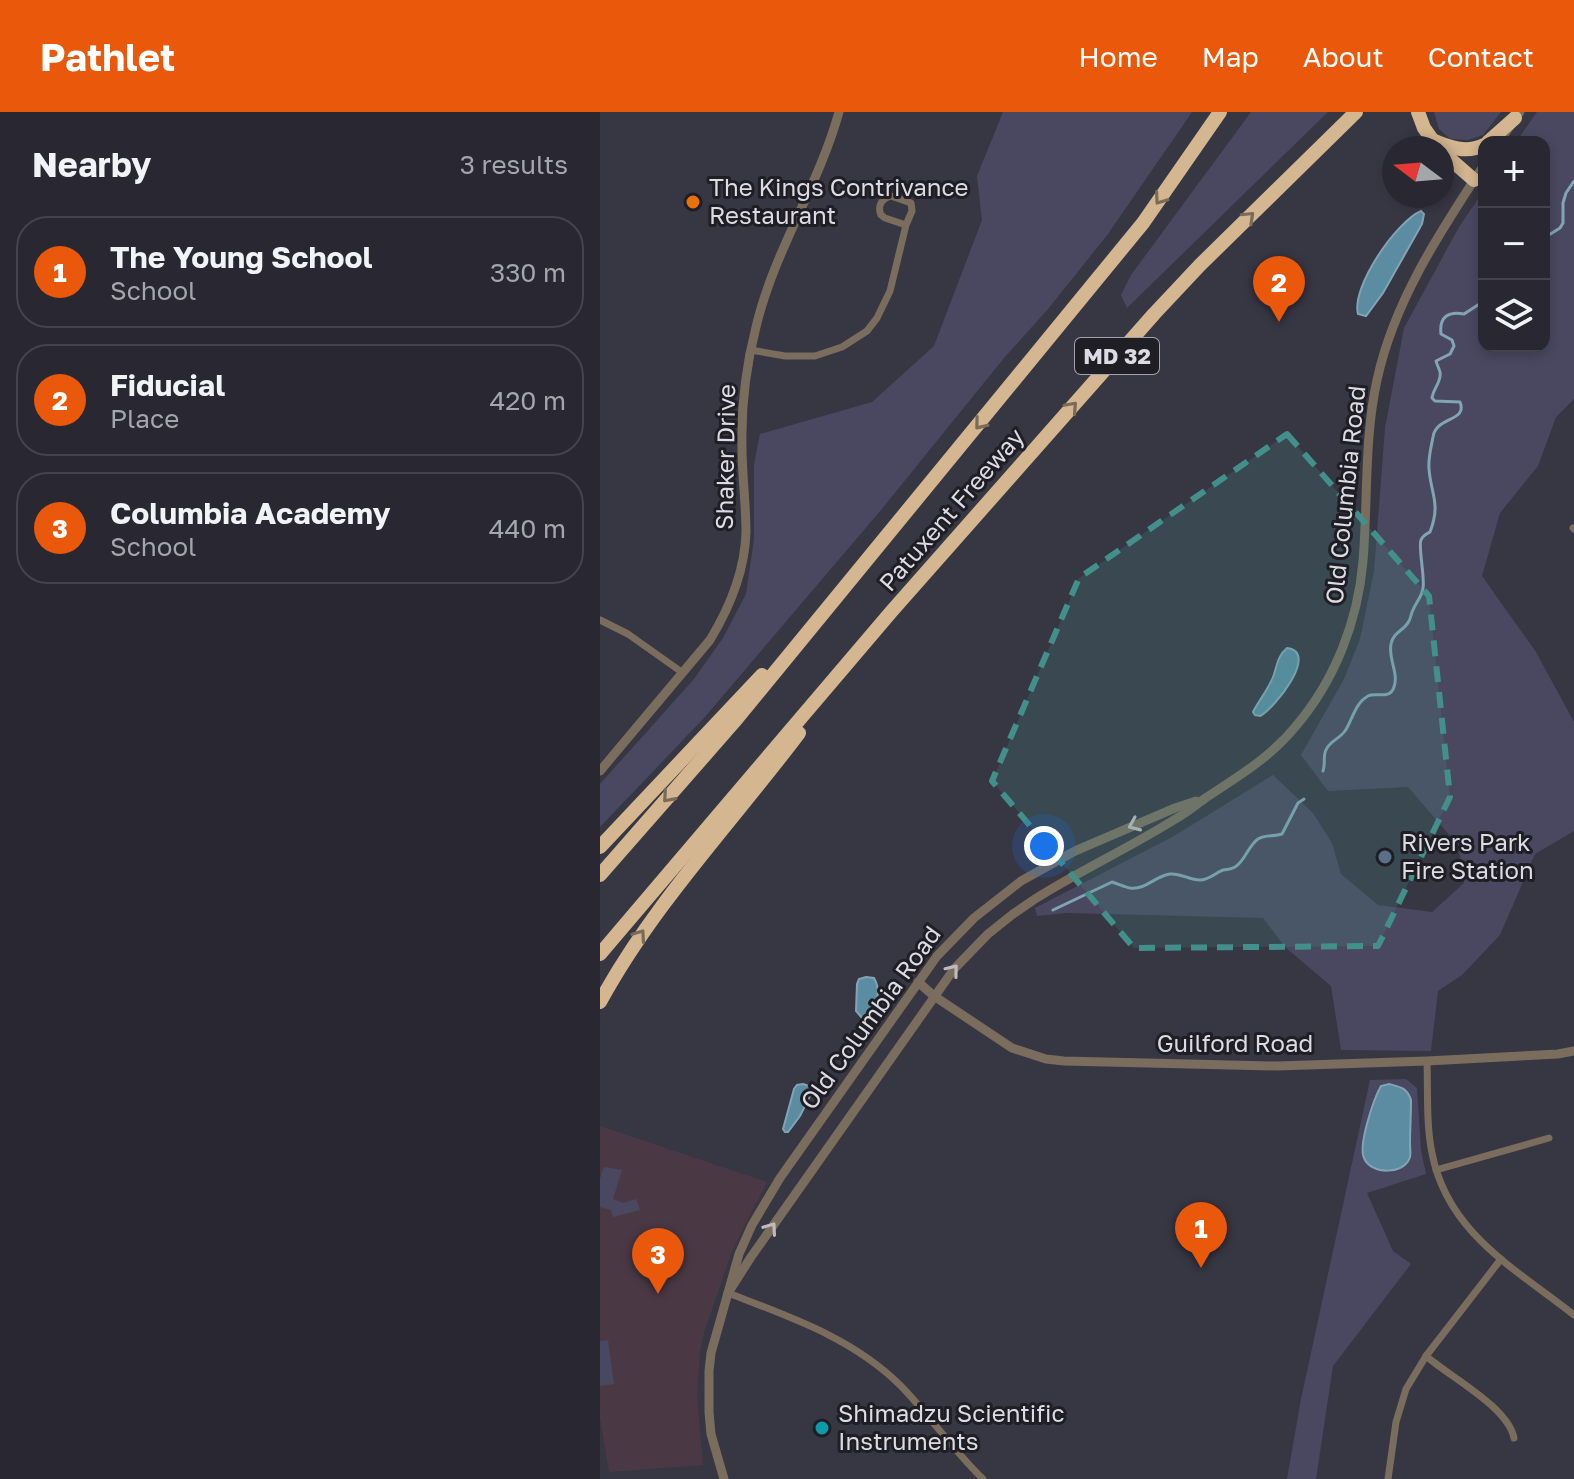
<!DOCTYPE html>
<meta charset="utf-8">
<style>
:root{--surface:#292832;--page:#35343e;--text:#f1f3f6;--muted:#a5a6ac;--line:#45444d;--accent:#ea580c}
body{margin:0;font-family:"Golos Text",sans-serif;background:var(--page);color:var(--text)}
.controls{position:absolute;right:24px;top:24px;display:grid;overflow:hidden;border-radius:16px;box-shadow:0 4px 12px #0003}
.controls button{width:72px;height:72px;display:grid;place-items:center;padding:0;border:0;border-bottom:2px solid var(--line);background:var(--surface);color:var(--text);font:40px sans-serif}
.compass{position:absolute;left:782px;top:24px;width:72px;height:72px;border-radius:50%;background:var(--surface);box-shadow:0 4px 12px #0003;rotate:286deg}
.you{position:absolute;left:444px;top:734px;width:28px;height:28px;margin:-20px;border:6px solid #fff;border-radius:50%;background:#1a73e8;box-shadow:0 0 0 12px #1a73e833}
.badge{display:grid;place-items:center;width:52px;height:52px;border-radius:50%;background:var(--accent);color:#fff;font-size:26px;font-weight:700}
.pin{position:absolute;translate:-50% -66px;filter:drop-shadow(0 2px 4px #0008)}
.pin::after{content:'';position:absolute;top:42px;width:28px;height:24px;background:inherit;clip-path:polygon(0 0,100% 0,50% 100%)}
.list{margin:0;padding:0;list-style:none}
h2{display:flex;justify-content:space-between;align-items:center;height:104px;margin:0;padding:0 32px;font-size:34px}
h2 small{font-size:26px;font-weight:400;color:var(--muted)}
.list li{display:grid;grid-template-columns:52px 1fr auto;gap:24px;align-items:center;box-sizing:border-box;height:112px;margin:0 16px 16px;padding:0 16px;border:2px solid var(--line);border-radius:32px}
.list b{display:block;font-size:30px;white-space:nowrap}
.list p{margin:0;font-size:26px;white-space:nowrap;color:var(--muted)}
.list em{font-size:26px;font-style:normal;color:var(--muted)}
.icon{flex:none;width:44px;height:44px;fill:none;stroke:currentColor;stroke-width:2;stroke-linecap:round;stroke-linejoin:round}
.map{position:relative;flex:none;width:974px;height:1367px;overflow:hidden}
header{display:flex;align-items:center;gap:48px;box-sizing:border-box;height:112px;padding:0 40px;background:var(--accent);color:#fff}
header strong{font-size:38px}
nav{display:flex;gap:44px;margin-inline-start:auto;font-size:28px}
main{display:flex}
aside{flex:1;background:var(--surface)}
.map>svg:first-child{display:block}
.education{fill:#4a3945}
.green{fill:#4a4860}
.water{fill:#5b8ca1;stroke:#82a4b5;stroke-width:2}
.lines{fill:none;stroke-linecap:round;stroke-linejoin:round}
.stream{stroke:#82a4b5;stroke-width:3}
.minor{stroke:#7a6d5e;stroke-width:7}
.tertiary{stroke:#7a6d5e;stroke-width:9}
.motorway{stroke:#d4b690;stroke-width:14}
.oneway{stroke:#7a6a5a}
.oneway2{stroke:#bfbabb}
.marked{fill:#428f8b;fill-opacity:0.2;stroke:#428f8b;stroke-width:6;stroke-dasharray:16 10;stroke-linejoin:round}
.food-dot{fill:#e8710a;stroke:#1f1e24;stroke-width:3}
.service-dot{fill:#5c6f8a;stroke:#1f1e24;stroke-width:3}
.culture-dot{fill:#0f9aa8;stroke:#1f1e24;stroke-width:3}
.labels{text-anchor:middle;stroke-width:6;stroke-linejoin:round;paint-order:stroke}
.shield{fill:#1f1e24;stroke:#a3a2aa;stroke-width:2}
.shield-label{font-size:22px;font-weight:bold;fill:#dcdbe3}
.poi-label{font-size:24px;fill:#dcdbe3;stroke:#1f1e24;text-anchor:start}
.street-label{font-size:24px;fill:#dcdbe3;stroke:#1f1e24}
</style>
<header>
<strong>Pathlet</strong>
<nav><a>Home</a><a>Map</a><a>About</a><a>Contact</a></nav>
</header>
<main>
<aside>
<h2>Nearby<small>3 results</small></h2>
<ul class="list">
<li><span class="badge">1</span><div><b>The Young School</b><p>School</p></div><em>330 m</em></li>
<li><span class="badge">2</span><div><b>Fiducial</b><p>Place</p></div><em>420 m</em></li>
<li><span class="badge">3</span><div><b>Columbia Academy</b><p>School</p></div><em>440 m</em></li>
</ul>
</aside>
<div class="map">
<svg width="974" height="1367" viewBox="0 0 974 1367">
<rect width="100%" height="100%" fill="#373643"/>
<polygon class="education" points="0,1014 167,1070 132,1139 104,1221 100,1240 97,1284 103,1353 9,1360 0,1305"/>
<g class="green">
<polygon points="403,0 592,0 508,122 448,197 404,246 281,398 104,606 0,715 0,672 94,567 123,526 146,482 154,427 154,352 160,322 272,290 334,234 382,108 377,64"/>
<polygon points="651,0 728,0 527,196 521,183 531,163"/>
<polygon points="834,0 901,0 883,23 868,28 850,27 839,17"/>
<polygon points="937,0 974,0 974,287 956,305 938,354 900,401 882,464 936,540 974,610 974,719 935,742 900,823 862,863 838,879 831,939 741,938 731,874 685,835 663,806 467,801 437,804 435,796 574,724 673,663 713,701 732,731 741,762 778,793 832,800 864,771 858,733 808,675 728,679 701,643 744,567 760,527 774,459 785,316 804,216 859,115 884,78 884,234 944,234 944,30 916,30"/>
<polygon points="806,967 817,976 821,1038 826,1062 767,1081 793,1139 811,1152 733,1254 716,1367 687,1367 701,1287 770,968"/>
<polygon points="4,1055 22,1058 13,1087 23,1091 36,1087 40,1098 13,1105 11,1098 0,1095 0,1067"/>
<polygon points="8,1228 14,1272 0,1274 0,1229"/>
</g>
<g class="water">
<path d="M821 99 824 102 822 112 783 181 766 204 758 202C751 175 796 110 821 99Z"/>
<path d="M687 536C720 540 674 597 660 604L655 603 653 600C659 588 668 578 673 565 677 555 677 544 687 536Z"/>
<path d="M266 865 274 866C282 880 277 898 262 906L256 899 257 872 259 867Z"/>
<polygon points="203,972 209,974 212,980 200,1004 188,1020 185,1020 183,1017 194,977 197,973"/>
<path d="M789 972C801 975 807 976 811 988 811 1003 810 1017 810 1032 810 1036 811 1040 810 1045 805 1063 771 1063 764 1046 758 1033 774 986 781 974Z"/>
</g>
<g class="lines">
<g class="stream">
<polyline points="944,126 960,116 963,111 963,91 966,81 974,69"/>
<path d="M723 659C726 651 722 643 727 636 731 629 740 626 745 619 752 609 755 591 768 584 776 580 790 588 794 575 799 561 788 547 791 532 793 520 804 519 809 509 811 506 811 501 813 498 816 490 822 485 823 476 825 465 818 434 821 428 823 423 826 422 830 420 841 391 831 383 829 357 828 346 831 336 833 325 836 304 868 310 860 290L835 289 832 286C833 277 842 269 840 260 839 256 837 253 836 249L850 242 854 234 852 228 841 222C839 205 848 199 864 202L884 189"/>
<path d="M453 798 512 770C519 772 524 775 530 776 546 778 555 764 570 762 581 761 589 768 600 768 609 768 615 761 623 758 628 757 630 758 635 755 645 749 648 734 658 727 665 722 673 725 682 722L698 691 704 687"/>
</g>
<g class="minor">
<path d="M151 238 185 244H215L242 235 267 219 277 206 290 179 306 113 312 99 311 91 291 84C282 86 277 94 281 103L285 106 306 113"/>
<polyline points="973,416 974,417"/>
<polyline points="0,508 28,522 83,561"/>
<path d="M827 949C828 979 826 1012 832 1041 847 1121 916 1157 974 1203"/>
<polyline points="836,1058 949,1026"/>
<path d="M128 1181C190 1205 253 1226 301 1274 330 1304 353 1338 383 1367"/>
<path d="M826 1244C850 1265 908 1295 914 1326"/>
<polyline points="788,1367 796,1310 806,1277 826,1244 901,1147"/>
</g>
<g class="tertiary">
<polyline points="899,30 920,0"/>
<path d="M0 659 110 528C130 495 145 459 146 420 146 392 142 363 142 335 141 295 146 254 156 215 174 139 218 75 239 0"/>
<polyline points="318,870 334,884 412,936 446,947 464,949 677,954 827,949 958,942 974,939"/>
<path d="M128 1181 151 1145 354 857 388 822 413 802 435 787C481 758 531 735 577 706 588 700 597 692 607 685 639 664 671 645 696 614 735 568 758 509 763 449 768 389 764 327 777 268 794 189 840 120 884 53"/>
<polyline points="124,1367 111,1322 109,1300 109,1259 111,1241 139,1142 152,1113 180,1066 337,844 374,806 421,769 475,739 575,696 596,689"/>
</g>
<g class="motorway">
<polyline points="818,0 824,16 836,33"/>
<path d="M832 28C849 35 866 42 884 33"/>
<polyline points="888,30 915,6"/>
<polyline points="842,40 874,68"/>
<polyline points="0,735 162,563"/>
<polyline points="0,763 134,610 543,111 620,0"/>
<polyline points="0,842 291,500 554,202 600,153 756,0"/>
<path d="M0 890C54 791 132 710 199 621"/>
</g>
</g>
<defs><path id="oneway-chevron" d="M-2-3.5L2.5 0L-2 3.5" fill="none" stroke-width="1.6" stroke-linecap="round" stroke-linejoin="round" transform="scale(2)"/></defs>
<g class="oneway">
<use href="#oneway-chevron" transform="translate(560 87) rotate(125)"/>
<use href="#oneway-chevron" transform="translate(649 105) rotate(-44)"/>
<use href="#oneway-chevron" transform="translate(472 295) rotate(-48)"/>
<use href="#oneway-chevron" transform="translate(380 312) rotate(129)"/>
<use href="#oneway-chevron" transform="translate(68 685) rotate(131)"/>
<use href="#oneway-chevron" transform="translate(40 823) rotate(-55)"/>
</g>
<g class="oneway2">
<use href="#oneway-chevron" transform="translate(534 713) rotate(157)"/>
<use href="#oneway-chevron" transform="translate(353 858) rotate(-51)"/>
<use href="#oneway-chevron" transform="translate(171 1116) rotate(-55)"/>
</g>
<path class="marked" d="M687 322 829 484 850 685 778 834 534 836 392 669 479 466Z"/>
<circle class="food-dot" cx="93" cy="90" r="8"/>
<circle class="service-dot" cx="785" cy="745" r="8"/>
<circle class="culture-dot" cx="222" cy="1316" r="8"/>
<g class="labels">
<rect class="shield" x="475" y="226" width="84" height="36" rx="6"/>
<g class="shield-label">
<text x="517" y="252">MD 32</text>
</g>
<g class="poi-label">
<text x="109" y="84">The Kings Contrivance<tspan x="109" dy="28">Restaurant</tspan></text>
<text x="801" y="739">Rivers Park<tspan x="801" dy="28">Fire Station</tspan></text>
<text x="238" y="1310">Shimadzu Scientific<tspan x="238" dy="28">Instruments</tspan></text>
</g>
<g class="street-label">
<text transform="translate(126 345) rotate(-89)" y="8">Shaker Drive</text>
<text transform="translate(746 383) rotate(-84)" y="8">Old Columbia Road</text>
<text transform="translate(352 398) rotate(-49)" y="8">Patuxent Freeway</text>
<text transform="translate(271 906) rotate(-54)" y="8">Old Columbia Road</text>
<text x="635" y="940">Guilford Road</text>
</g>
</g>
</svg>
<div class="controls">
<button>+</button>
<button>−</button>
<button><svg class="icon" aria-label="layers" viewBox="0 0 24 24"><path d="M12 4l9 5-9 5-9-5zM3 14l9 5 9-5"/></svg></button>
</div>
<svg class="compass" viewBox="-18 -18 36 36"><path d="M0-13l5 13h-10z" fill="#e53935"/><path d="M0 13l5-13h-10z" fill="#a5a6ac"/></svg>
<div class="you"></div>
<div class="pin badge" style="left:601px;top:1156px">1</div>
<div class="pin badge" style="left:679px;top:210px">2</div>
<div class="pin badge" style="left:58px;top:1182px">3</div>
</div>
</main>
